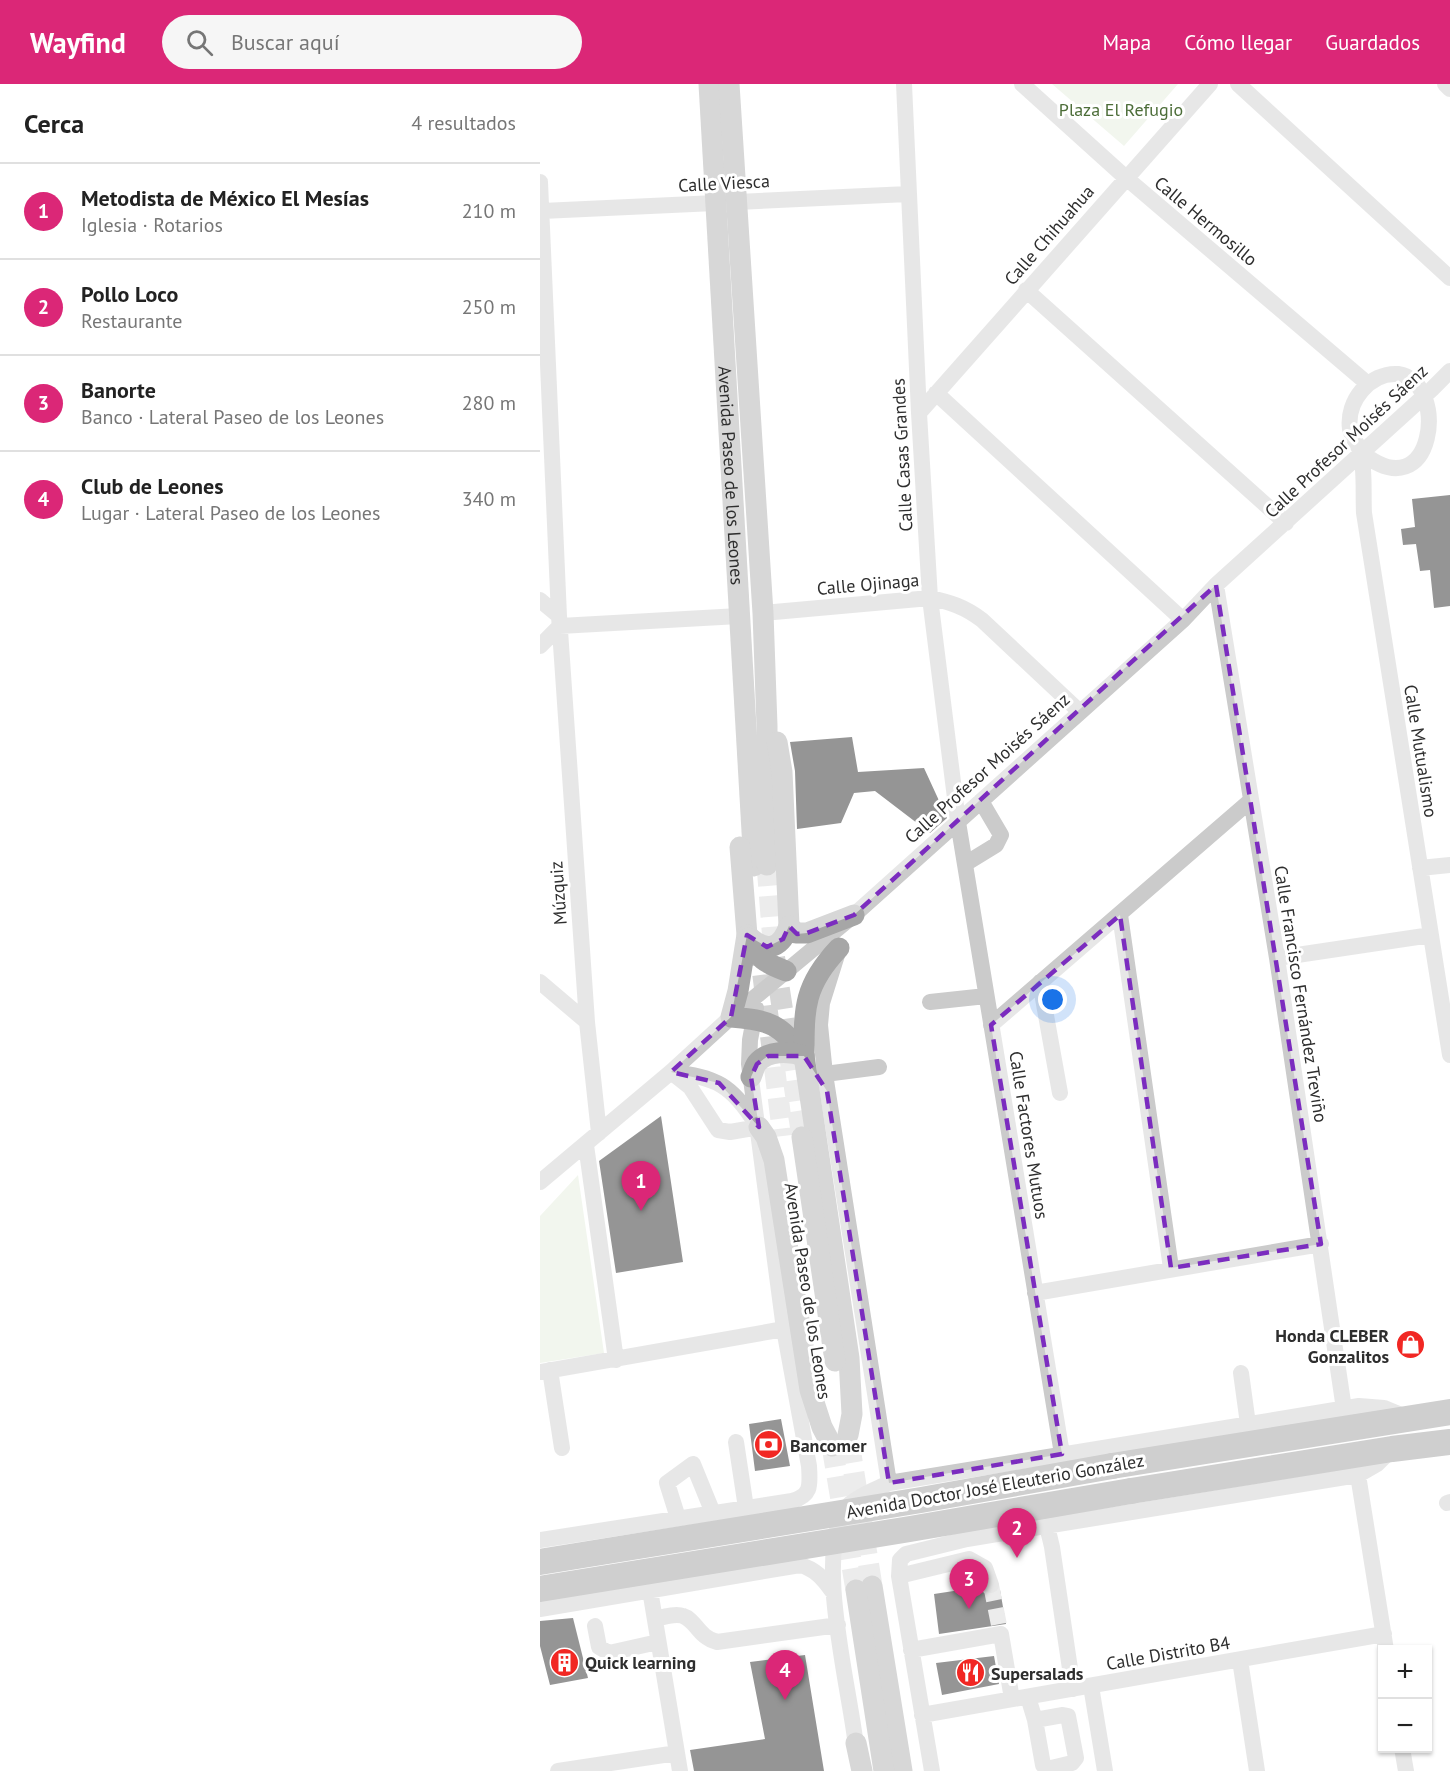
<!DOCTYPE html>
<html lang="es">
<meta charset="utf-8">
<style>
:root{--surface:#fff;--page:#f6f6f6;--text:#222;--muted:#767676;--line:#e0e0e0;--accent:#db2777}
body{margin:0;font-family:"PT Sans",sans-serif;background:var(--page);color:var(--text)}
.controls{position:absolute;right:18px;bottom:18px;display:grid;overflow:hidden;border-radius:0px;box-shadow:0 2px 4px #0004}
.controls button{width:54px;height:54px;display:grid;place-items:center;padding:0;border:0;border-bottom:2px solid var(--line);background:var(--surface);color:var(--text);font:30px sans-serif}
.you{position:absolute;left:513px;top:916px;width:21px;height:21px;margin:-15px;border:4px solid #fff;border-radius:50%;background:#1a73e8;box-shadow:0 0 0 9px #1a73e833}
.badge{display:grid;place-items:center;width:39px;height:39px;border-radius:50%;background:var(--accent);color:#fff;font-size:20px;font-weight:700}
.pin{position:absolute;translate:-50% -50px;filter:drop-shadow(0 2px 3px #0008)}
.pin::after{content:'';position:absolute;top:32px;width:21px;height:18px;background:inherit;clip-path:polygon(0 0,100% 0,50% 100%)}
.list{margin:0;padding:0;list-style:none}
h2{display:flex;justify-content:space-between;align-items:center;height:78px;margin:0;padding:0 24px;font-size:26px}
h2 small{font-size:20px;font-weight:400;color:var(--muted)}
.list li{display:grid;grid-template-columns:39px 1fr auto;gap:18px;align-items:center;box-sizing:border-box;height:96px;padding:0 24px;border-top:2px solid var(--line)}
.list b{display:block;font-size:22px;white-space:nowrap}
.list p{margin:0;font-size:20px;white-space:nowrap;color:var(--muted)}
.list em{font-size:20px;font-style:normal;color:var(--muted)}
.icon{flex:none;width:33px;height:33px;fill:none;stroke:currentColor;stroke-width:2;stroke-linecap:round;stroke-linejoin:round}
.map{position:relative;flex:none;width:910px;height:1687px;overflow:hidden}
header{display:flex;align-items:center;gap:36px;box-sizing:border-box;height:84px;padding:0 30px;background:var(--accent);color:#fff}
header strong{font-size:28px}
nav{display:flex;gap:33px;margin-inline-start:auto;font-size:21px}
.search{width:420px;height:54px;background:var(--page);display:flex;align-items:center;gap:15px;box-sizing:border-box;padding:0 21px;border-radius:33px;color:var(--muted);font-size:22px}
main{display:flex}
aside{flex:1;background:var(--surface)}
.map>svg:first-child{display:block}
</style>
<header>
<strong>Wayfind</strong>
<div class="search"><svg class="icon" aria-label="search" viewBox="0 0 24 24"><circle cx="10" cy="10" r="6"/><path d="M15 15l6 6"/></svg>Buscar aquí</div>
<nav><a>Mapa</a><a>Cómo llegar</a><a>Guardados</a></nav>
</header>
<main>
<aside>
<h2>Cerca<small>4 resultados</small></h2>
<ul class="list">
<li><span class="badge">1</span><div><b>Metodista de México El Mesías</b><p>Iglesia · Rotarios</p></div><em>210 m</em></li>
<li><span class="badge">2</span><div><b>Pollo Loco</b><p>Restaurante</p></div><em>250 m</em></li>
<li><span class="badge">3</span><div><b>Banorte</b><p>Banco · Lateral Paseo de los Leones</p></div><em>280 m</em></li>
<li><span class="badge">4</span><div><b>Club de Leones</b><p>Lugar · Lateral Paseo de los Leones</p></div><em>340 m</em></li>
</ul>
</aside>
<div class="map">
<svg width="910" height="1687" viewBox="0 0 910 1687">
<rect width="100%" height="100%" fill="#fff"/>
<path fill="#e2ecda" d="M512 0H638L584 62Z
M38 1091 64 1269 0 1279V1132Z"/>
<path fill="#151515" d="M910 411V522L894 524 890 486 880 487 876 460 863 461 861 445 875 443 872 415Z
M312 653 318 688 384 684 407 734 390 749 335 707 314 709 301 739 257 745 255 687 250 658Z
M121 1032 143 1178 76 1189 59 1077Z
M241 1335 250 1382 215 1387 209 1340Z
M440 1503 444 1509 450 1511H455L460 1506 466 1540 399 1550 394 1510Z
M33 1534 48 1594 10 1601 0 1562V1537Z
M265 1571 284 1687H154L150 1666 225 1655 210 1578Z
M454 1572 459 1600 402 1611 396 1579Z"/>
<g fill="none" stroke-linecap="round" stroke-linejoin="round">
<path stroke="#d5d5d5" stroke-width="16" stroke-dasharray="16 8" stroke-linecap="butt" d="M451 1501 459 1541"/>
<path stroke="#d5d5d5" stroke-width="21" stroke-dasharray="21 10" stroke-linecap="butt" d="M227 781 234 870 262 1053
M219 860 243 1052
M309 1358 332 1502
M292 1362 316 1506"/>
<path stroke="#cbcbcb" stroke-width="16" d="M364 0 379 329 390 514 418 738 522 1370
M482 0 585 93 828 300
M698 0 910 194
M905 0 910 5
M0 98 19 532 47 938 59 1049
M2 127 368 110
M486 206 746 439
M396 309 643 536
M379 329 670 0
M821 368C895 429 910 297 858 290 830 288 806 317 810 345 812 354 819 361 821 370 825 388 823 410 824 429L910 971
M676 501 737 874 804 1325
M0 516 19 532
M223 529 390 514C410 518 425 523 442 536L539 627
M0 562 20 542 199 532
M425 780 456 761 461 751 441 717
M880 784 910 781
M580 831 631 1184
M297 871 282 919 280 941 285 990 349 1399
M737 874 891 851
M0 898 47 938
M500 898 520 1009
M390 918 446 912
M451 941 710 717
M131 988 150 1003 178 1046 190 1048 219 1043
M131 988C176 993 192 1001 216 1040
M285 990 339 983
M46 1061 76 1276
M0 1098 131 988 191 933 314 831 643 536 676 501 892 305 910 287
M495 1209 781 1160
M10 1286 22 1364
M0 1288 244 1245
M701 1289 708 1340
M196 1358 206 1424 202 1433
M818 1391 846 1566
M907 1419 910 1418
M138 1434 127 1399 153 1380 173 1429
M507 1442 512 1463 533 1605
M0 1456 252 1417C272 1411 270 1401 269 1382L244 1245 209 980 210 956 216 924
M359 1492 429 1475 445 1484 451 1501
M110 1506 140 1687
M0 1525 260 1481C275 1485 283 1494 292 1507
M115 1535C123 1533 136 1529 143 1532 156 1536 158 1553 177 1558L298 1541
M55 1542 59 1563 69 1569 118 1558
M371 1566 461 1550 472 1615
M700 1576 717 1687
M551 1602 565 1687
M488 1613 495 1636 503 1681 507 1685 532 1679 536 1674 528 1632 523 1631 495 1636
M382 1631 844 1550
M862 1664 866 1687
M317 1671C312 1611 273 1474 306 1424 313 1414 337 1405 349 1399L819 1322 844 1324 868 1334
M18 1687 137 1669
M392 1687 359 1492 360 1476 366 1470 427 1455 818 1391 837 1380 852 1365"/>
<g stroke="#a6a6a6" stroke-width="21">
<path id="s1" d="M169 0 214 782"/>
<path d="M189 0 223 529 227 642V781"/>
<path d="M237 658 242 688 249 842 256 849H267L314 831"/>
<path d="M200 763 207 851 198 907 191 933C230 936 240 940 264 972"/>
<path d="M207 851C225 868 240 867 249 842"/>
<path d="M208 854C218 875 225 879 246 887"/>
<path d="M299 864C264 901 264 923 264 972L309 1274 312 1330 308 1351"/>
<path d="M211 993C213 989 214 983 217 979 228 966 249 967 264 972"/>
<path d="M219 1043 226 1053 234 1076 270 1306 282 1343 292 1362"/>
<path d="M262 1053 295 1277"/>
<path d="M332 1502 362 1687"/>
<path d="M316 1506 344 1687"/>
<path d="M316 1659 322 1687"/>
</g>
<path stroke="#959595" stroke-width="26" d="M572 1382 910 1328
M591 1407 852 1365 910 1358"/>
<path stroke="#959595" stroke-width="26" d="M0 1478 381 1416 572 1382
M0 1505 370 1445 591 1407"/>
</g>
<path d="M0 0H910V1687H0ZM676 501 781 1160 631 1184 580 831 451 941 522 1370 349 1399 287 1007 264 972H228L217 980 211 993 219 1043 179 999 131 988 191 933 207 851 227 863 243 855 249 842 257 850 267 849 314 831Z" fill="#fff" fill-opacity=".55" fill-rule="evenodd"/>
<path fill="none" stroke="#7b2cbf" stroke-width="4.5" stroke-dasharray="12 8" stroke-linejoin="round" d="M676 501 781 1160 631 1184 580 831 451 941 522 1370 349 1399 287 1007 264 972H228L217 980 211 993 219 1043 179 999 131 988 191 933 207 851 227 863 243 855 249 842 257 850 267 849 314 831Z"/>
<defs>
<symbol id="shop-disc" viewBox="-11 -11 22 22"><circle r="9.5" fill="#f12723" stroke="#fff"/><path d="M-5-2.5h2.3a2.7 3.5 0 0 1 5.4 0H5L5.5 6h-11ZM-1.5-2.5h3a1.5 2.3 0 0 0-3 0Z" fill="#fff"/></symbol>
<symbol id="bank-disc" viewBox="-11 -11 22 22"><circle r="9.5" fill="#f12723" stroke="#fff"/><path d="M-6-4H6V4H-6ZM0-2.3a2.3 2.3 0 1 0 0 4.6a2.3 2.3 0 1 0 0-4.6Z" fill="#fff"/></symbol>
<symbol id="building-disc" viewBox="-11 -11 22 22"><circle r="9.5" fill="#f12723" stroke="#fff"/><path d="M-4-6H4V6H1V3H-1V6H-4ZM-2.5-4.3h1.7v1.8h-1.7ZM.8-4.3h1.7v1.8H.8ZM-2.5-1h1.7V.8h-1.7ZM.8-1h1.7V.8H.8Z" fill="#fff"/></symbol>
<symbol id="restaurant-disc" viewBox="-11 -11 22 22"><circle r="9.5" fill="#f12723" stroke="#fff"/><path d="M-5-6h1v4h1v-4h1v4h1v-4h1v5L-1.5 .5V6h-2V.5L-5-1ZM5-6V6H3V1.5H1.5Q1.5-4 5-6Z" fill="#fff"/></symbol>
</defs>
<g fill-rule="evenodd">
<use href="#shop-disc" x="854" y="1244" width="33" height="33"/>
<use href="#bank-disc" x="212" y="1344" width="33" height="33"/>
<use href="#building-disc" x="8" y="1562" width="33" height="33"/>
<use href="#restaurant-disc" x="414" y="1572" width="33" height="33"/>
</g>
<g text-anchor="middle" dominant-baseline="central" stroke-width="6" stroke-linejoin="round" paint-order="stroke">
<g font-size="18" fill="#4c6d38" stroke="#fff">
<text x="581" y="25">Plaza El Refugio</text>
</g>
<g font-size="18" fill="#2e2e2e" stroke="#fff">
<text transform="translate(184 99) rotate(-3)">Calle Viesca</text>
<text transform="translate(666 137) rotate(40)">Calle Hermosillo</text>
<text transform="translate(509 151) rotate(-49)">Calle Chihuahua</text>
<text transform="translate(806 357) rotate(-43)">Calle Profesor Moisés Sáenz</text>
<text transform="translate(362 371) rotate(-93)">Calle Casas Grandes</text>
<text stroke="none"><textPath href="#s1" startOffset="392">Avenida Paseo de los Leones</textPath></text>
<text transform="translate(328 500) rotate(-5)">Calle Ojinaga</text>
<text transform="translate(881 667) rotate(81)">Calle Mutualismo</text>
<text transform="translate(447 684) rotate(-42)">Calle Profesor Moisés Sáenz</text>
<text transform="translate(18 809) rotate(-94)">Múzquiz</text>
<text transform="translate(761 910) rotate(81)">Calle Francisco Fernández Treviño</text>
<text transform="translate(489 1051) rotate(81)">Calle Factores Mutuos</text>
<text transform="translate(268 1207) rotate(81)">Avenida Paseo de los Leones</text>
<text transform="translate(455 1402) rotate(-10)">Avenida Doctor José Eleuterio González</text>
<text transform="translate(628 1569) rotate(-10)">Calle Distrito B4</text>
</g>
<g font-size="18" font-weight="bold" fill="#2e2e2e" stroke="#fff" text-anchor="start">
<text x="849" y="1251" text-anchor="end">Honda CLEBER<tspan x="849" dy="21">Gonzalitos</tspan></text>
<text x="250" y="1361">Bancomer</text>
<text x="45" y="1578">Quick learning</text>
<text x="451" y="1589">Supersalads</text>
</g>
</g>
</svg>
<div class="controls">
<button>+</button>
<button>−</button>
</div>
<div class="you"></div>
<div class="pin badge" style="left:101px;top:1127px">1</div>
<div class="pin badge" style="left:477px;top:1474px">2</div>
<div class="pin badge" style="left:429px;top:1525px">3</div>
<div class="pin badge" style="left:245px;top:1616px">4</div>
</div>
</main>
